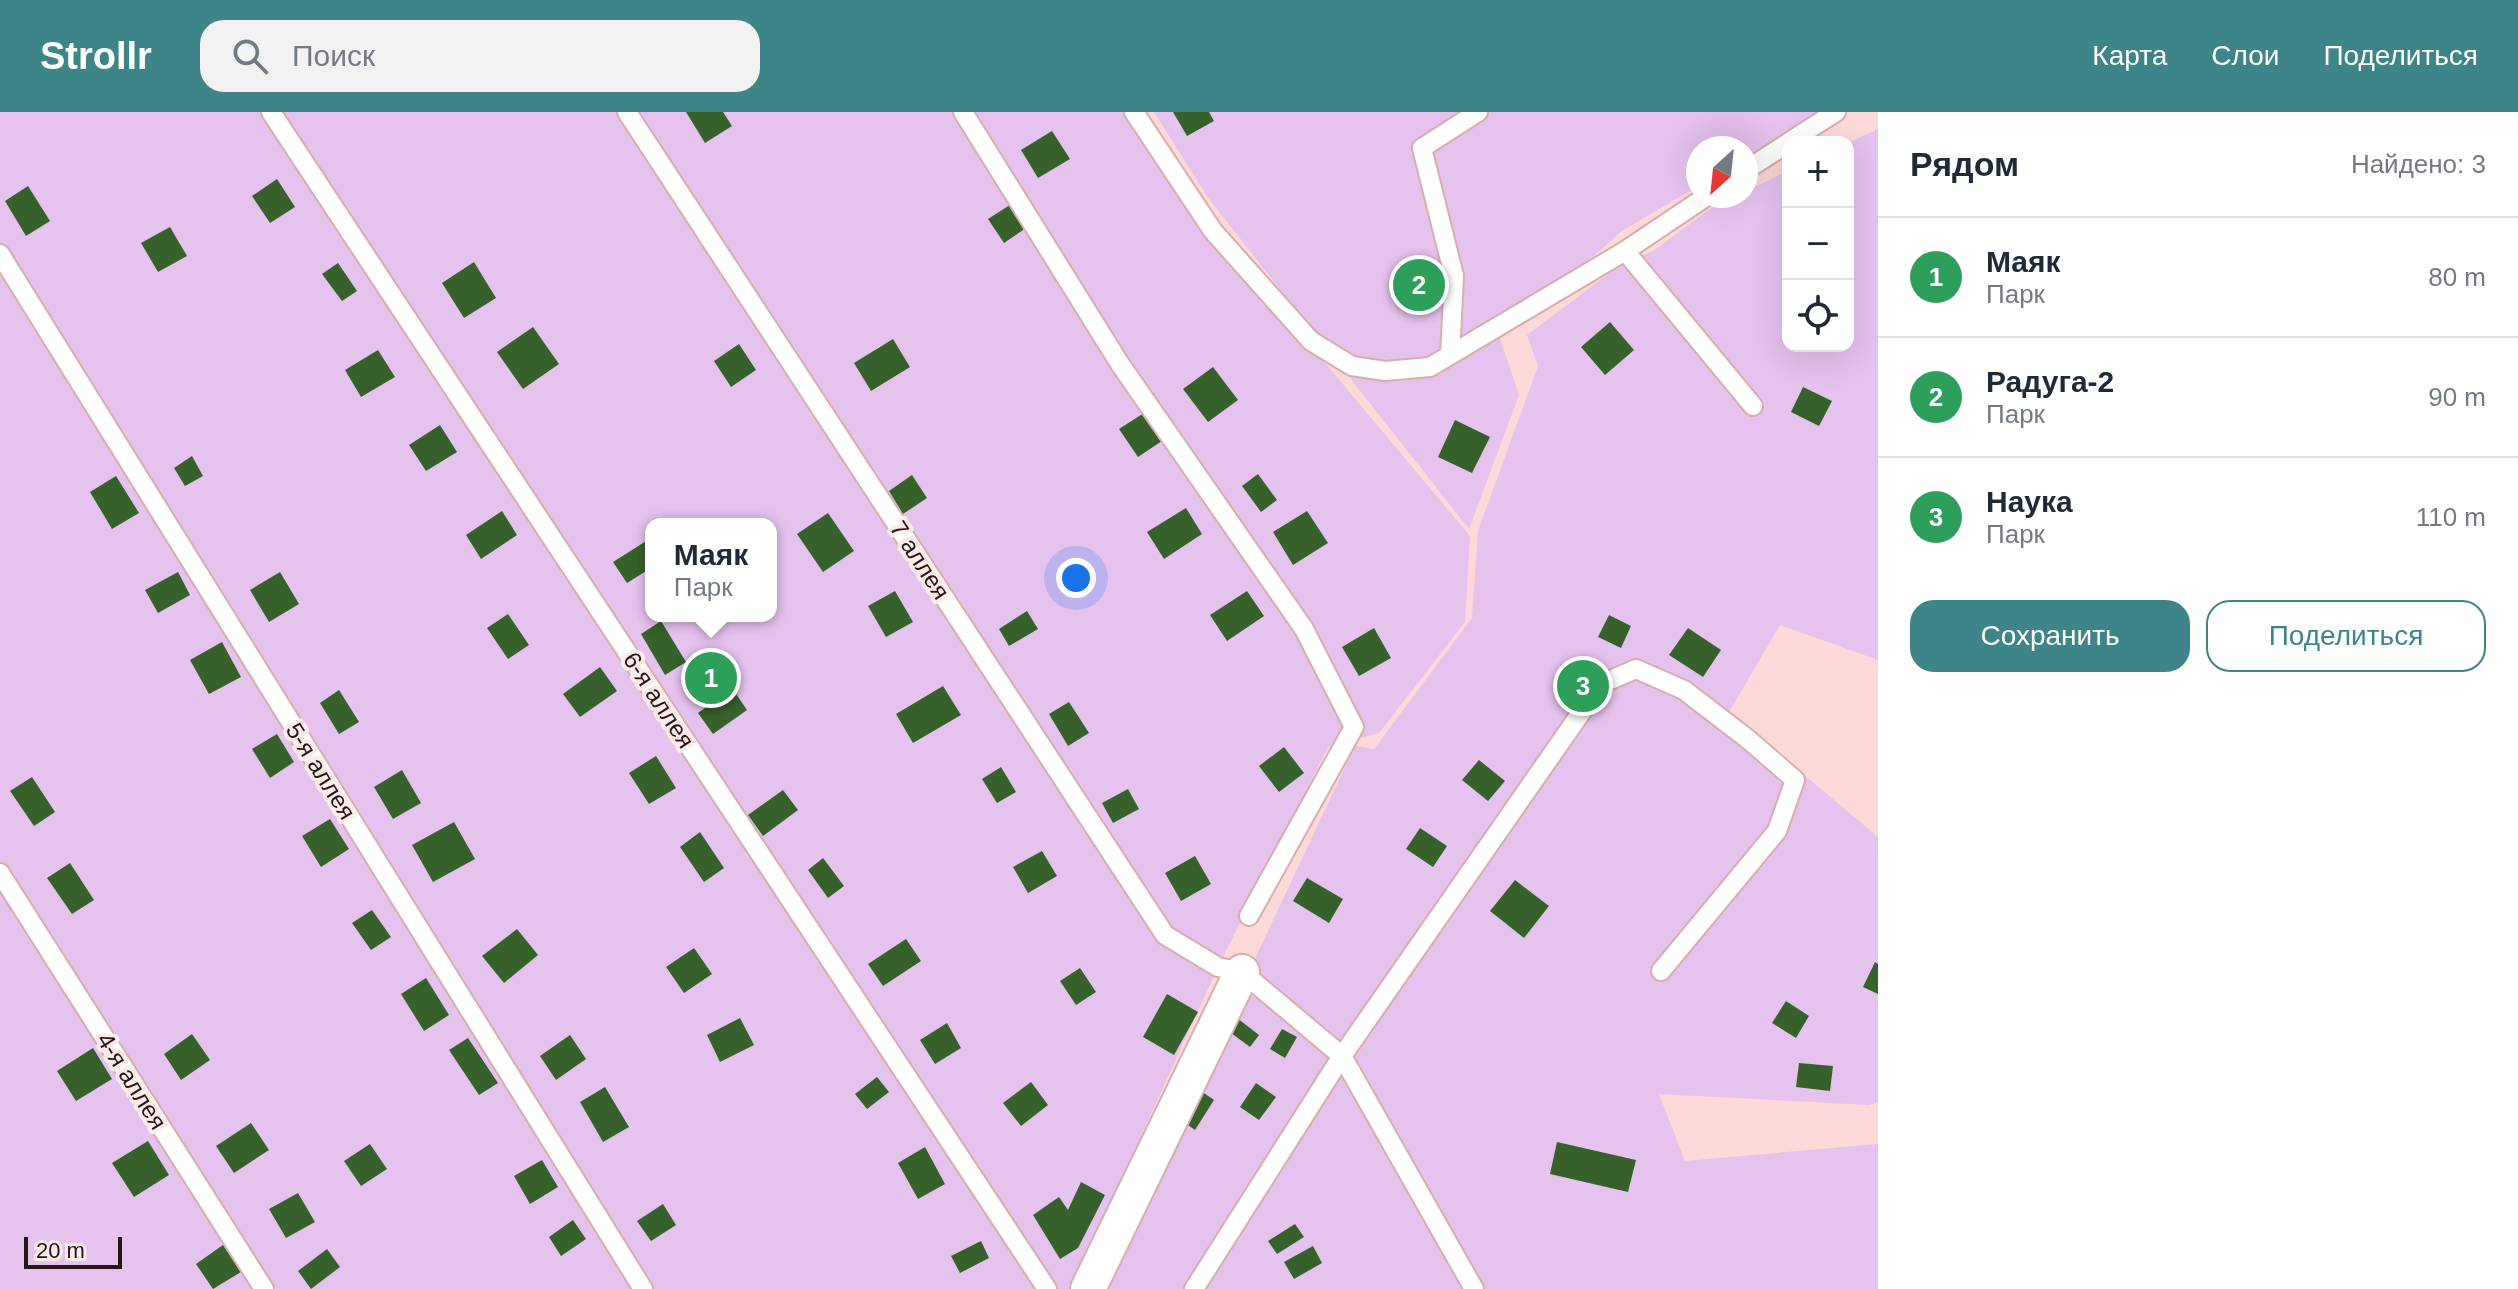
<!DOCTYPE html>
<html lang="ru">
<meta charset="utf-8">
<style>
:root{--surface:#fff;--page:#f2f2f3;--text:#1f2937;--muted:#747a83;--line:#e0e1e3;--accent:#3d8588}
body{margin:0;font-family:Helvetica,sans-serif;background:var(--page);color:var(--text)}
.controls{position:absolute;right:24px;top:24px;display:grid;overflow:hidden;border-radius:16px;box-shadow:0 8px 32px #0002}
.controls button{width:72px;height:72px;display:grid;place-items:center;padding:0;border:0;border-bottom:2px solid var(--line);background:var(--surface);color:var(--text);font:40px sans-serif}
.compass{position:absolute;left:1686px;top:24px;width:72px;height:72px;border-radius:50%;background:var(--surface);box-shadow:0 8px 32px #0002;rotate:207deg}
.scale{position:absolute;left:24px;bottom:20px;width:98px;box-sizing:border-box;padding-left:8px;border:4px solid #251616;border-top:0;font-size:22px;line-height:28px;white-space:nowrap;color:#251616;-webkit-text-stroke:6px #fdeaea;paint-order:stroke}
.you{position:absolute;left:1076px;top:466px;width:28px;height:28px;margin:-20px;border:6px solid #fff;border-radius:50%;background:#1a73e8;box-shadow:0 0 0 12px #1a73e833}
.badge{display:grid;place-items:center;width:52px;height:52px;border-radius:50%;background:var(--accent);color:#fff;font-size:26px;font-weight:700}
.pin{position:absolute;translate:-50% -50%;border:4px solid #fff;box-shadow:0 2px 8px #0006}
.popup{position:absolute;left:645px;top:406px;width:132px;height:104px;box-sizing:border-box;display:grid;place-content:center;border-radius:16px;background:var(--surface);filter:drop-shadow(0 2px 6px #0005);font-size:26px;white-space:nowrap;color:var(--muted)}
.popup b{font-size:30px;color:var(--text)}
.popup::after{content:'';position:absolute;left:50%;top:100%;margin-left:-16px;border:16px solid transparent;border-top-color:var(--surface)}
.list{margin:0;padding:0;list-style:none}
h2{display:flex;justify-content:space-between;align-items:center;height:104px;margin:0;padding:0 32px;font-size:34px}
h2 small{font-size:26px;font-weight:400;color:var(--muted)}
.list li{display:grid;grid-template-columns:52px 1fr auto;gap:24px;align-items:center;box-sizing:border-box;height:120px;padding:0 32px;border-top:2px solid var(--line)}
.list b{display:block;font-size:30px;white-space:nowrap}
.list p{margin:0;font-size:26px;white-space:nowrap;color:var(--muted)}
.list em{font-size:26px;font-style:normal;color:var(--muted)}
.actions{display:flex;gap:16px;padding:24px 32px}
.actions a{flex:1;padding:18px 0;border:2px solid var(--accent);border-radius:24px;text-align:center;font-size:28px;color:var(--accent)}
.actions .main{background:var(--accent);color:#fff}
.icon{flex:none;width:44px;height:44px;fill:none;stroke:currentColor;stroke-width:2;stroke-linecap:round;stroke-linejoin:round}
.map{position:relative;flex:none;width:1878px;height:1177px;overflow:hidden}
header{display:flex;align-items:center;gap:48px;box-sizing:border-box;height:112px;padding:0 40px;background:var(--accent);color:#fff}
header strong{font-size:38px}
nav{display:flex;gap:44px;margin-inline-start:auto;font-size:28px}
.search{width:560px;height:72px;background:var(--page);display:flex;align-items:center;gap:20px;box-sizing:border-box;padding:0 28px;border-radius:24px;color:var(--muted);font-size:30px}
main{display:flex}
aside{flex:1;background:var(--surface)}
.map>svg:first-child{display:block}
</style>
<header>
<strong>Strollr</strong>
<div class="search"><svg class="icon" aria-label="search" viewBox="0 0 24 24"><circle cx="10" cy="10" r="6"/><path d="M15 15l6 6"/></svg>Поиск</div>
<nav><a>Карта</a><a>Слои</a><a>Поделиться</a></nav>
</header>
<main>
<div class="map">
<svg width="1878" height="1177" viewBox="0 0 1878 1177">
<rect width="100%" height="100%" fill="#fcd8d8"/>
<path fill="#e6c2ef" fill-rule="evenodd" d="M0 0H1133L1197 98 1470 424 1465 510 1379 621 1328 635 1218 855 1071 1177H0ZM651 412H771V504H651Z
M1154 0H1821L1746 45V36H1698V74L1622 119 1500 227 1519 283 1469 417 1209 87Z
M1878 17V548L1780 513 1729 600 1878 725V990L1869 993 1659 982 1685 1049 1878 1032V1177H1102L1228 900 1262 878 1252 853 1355 634 1374 637 1472 506 1478 419 1538 254 1527 223 1619 154 1653 139 1713 95 1736 84H1746V79L1788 59V234H1848V31Z"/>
<path fill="#36612a" d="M686 0H723L732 14 705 31Z
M1173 0H1209L1214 9 1187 24Z
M1052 19 1070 47 1038 66 1021 38Z
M277 67 295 95 270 111 252 84Z
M28 74 50 109 26 124 5 89Z
M1013 91 1029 114 1004 131 988 107Z
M170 115 187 144 158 160 141 131Z
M474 150 496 186 464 206 442 171Z
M338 151 357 179 342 189 322 162Z
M1610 210 1634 238 1605 263 1581 235Z
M533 215 559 252 523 277 497 240Z
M893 227 910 255 871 279 854 251Z
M739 232 756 258 731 275 714 249Z
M378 238 395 265 361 285 345 258Z
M1213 255 1238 288 1208 310 1183 277Z
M1803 275 1832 289 1819 314 1791 300Z
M1144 301 1162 329 1138 345 1119 317Z
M1455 308 1490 325 1472 361 1438 345Z
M440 313 457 340 426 359 409 333Z
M192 344 203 364 185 374 174 356Z
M1258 362 1277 388 1261 400 1242 374Z
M912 363 927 386 903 402 889 379Z
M116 364 139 401 112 417 90 380Z
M1186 396 1202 422 1164 447 1147 420Z
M502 399 517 423 481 447 466 423Z
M1307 399 1328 431 1293 453 1273 420Z
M828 401 854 439 823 460 797 422Z
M651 426V456L627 471 613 450Z
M178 460 190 483 158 501 145 478Z
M280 460 299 492 269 510 250 478Z
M895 479 913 510 886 525 868 494Z
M1247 479 1264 504 1227 529 1210 503Z
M1027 499 1038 517 1009 534 999 517Z
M508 502 529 533 508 547 487 516Z
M1609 503 1631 514 1621 536 1598 525Z
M661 509 686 550 665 563 641 522Z
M1374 516 1391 546 1359 564 1342 535Z
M1688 516 1721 538 1703 565 1669 543Z
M222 530 241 565 209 582 190 548Z
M600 555 617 579 580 605 563 582Z
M943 574 961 603 913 631 896 602Z
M732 576 747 598 713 622 698 601Z
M339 578 359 610 339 622 320 591Z
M1069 590 1089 621 1068 634 1049 602Z
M277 622 294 650 270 666 252 637Z
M1284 635 1304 661 1279 680 1259 654Z
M656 644 676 676 649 692 629 661Z
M1479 648 1505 669 1488 689 1462 668Z
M1001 655 1016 680 997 691 982 667Z
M402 658 421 691 393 707 374 675Z
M32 665 55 700 34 714 10 679Z
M1128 677 1139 697 1113 711 1102 691Z
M783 678 798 698 763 724 748 703Z
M330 707 349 737 321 755 302 724Z
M454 710 475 747 433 770 412 733Z
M1420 716 1447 734 1433 755 1406 737Z
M700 720 724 756 704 770 680 735Z
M1042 739 1057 764 1028 781 1013 755Z
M1195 744 1211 772 1181 789 1165 761Z
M823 746 844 774 828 786 808 758Z
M70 751 94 788 72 802 47 766Z
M1307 766 1343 787 1329 811 1293 789Z
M1515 768 1549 794 1524 826 1490 799Z
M372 798 391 825 371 838 352 811Z
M517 817 538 843 504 871 482 844Z
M906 827 921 849 883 874 868 852Z
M694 836 712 862 684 881 666 855Z
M1875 850 1878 852V882L1863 875Z
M1080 856 1096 880 1076 893 1060 869Z
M426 866 449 903 424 919 401 882Z
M1167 882 1198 900 1174 943 1143 925Z
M1786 889 1809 904 1796 926 1772 911Z
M740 906 754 933 720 950 707 923Z
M1237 906 1259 923 1250 935 1227 918Z
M947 911 961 936 935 952 920 928Z
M1282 917 1297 925 1285 946 1270 937Z
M192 922 210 948 181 968 164 942Z
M570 923 586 947 556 968 540 944Z
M468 926 498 971 479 983 449 938Z
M93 936 112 967 76 989 57 959Z
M1799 951 1833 954 1830 979 1796 975Z
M877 965 889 980 867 997 855 982Z
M1031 970 1048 993 1021 1014 1003 991Z
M1256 971 1276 985 1259 1008 1240 995Z
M605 975 629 1015 603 1030 580 990Z
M1201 979 1214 988 1195 1018 1182 1009Z
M251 1011 269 1038 234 1061 216 1034Z
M148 1029 169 1063 134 1085 112 1051Z
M1557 1030 1636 1048 1628 1080 1550 1062Z
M370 1032 387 1057 361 1074 344 1049Z
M925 1035 945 1072 918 1087 898 1051Z
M542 1048 558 1075 530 1092 514 1064Z
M1081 1070 1105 1083 1078 1136 1060 1147 1033 1103 1059 1085 1068 1098Z
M298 1081 315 1110 286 1126 269 1097Z
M663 1092 676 1113 651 1129 637 1109Z
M573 1108 586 1127 561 1144 549 1125Z
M1295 1112 1304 1125 1277 1142 1268 1129Z
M981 1129 989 1146 960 1161 951 1144Z
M223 1133 241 1160 213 1177 196 1152Z
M1313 1134 1322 1151 1294 1167 1284 1150Z
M327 1137 340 1155 311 1177 298 1159Z"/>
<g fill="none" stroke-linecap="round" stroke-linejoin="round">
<defs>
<path id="lane" d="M271 0 1047 1177
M627 0 1165 823 1218 855 1242 860 1342 944 1474 1177
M963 0 1120 252 1304 517 1354 615 1249 804
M1134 0 1213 119 1311 229 1352 254 1385 259 1430 255 1625 139 1707 84
M1789 30 1836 0
M1746 58 1788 31
M1625 139 1753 294
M0 142 643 1177
M1450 243 1454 164 1422 36 1478 0
M0 761 264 1177
M1194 1177 1342 944 1601 572 1636 557 1684 578 1749 628 1795 668 1777 719 1661 859"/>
<path id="street" d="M1088 1177 1242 860"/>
</defs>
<use href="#lane" stroke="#d9aead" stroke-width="22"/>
<use href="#street" stroke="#d9aead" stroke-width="38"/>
<use href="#lane" stroke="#fff" stroke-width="18"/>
<use href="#street" stroke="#fff" stroke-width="34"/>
</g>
<g text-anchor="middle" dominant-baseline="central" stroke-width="8" stroke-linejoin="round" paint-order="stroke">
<g font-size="24" fill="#251616" stroke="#fdeaea">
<text transform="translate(920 448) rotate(57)">7 аллея</text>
<text transform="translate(659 588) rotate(57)">6-я аллея</text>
<text transform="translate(321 659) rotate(58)">5-я аллея</text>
<text transform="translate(132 969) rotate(58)">4-я аллея</text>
</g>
</g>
</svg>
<div class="controls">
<button>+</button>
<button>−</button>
<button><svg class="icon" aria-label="locate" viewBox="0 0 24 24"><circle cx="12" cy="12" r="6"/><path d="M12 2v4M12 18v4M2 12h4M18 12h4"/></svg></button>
</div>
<svg class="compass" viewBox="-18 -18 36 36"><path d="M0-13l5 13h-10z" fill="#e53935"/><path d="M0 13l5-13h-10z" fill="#747a83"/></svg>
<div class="scale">20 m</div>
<div class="you"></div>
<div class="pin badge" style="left:711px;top:566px;background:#2e9e5b">1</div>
<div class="popup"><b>Маяк</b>Парк</div>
<div class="pin badge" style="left:1419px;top:173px;background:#2e9e5b">2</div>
<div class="pin badge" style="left:1583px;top:574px;background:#2e9e5b">3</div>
</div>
<aside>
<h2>Рядом<small>Найдено: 3</small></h2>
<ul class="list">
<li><span class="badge" style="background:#2e9e5b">1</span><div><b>Маяк</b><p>Парк</p></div><em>80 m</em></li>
<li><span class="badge" style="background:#2e9e5b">2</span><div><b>Радуга-2</b><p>Парк</p></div><em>90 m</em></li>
<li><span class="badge" style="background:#2e9e5b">3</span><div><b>Наука</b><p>Парк</p></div><em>110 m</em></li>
</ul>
<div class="actions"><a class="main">Сохранить</a><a>Поделиться</a></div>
</aside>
</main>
